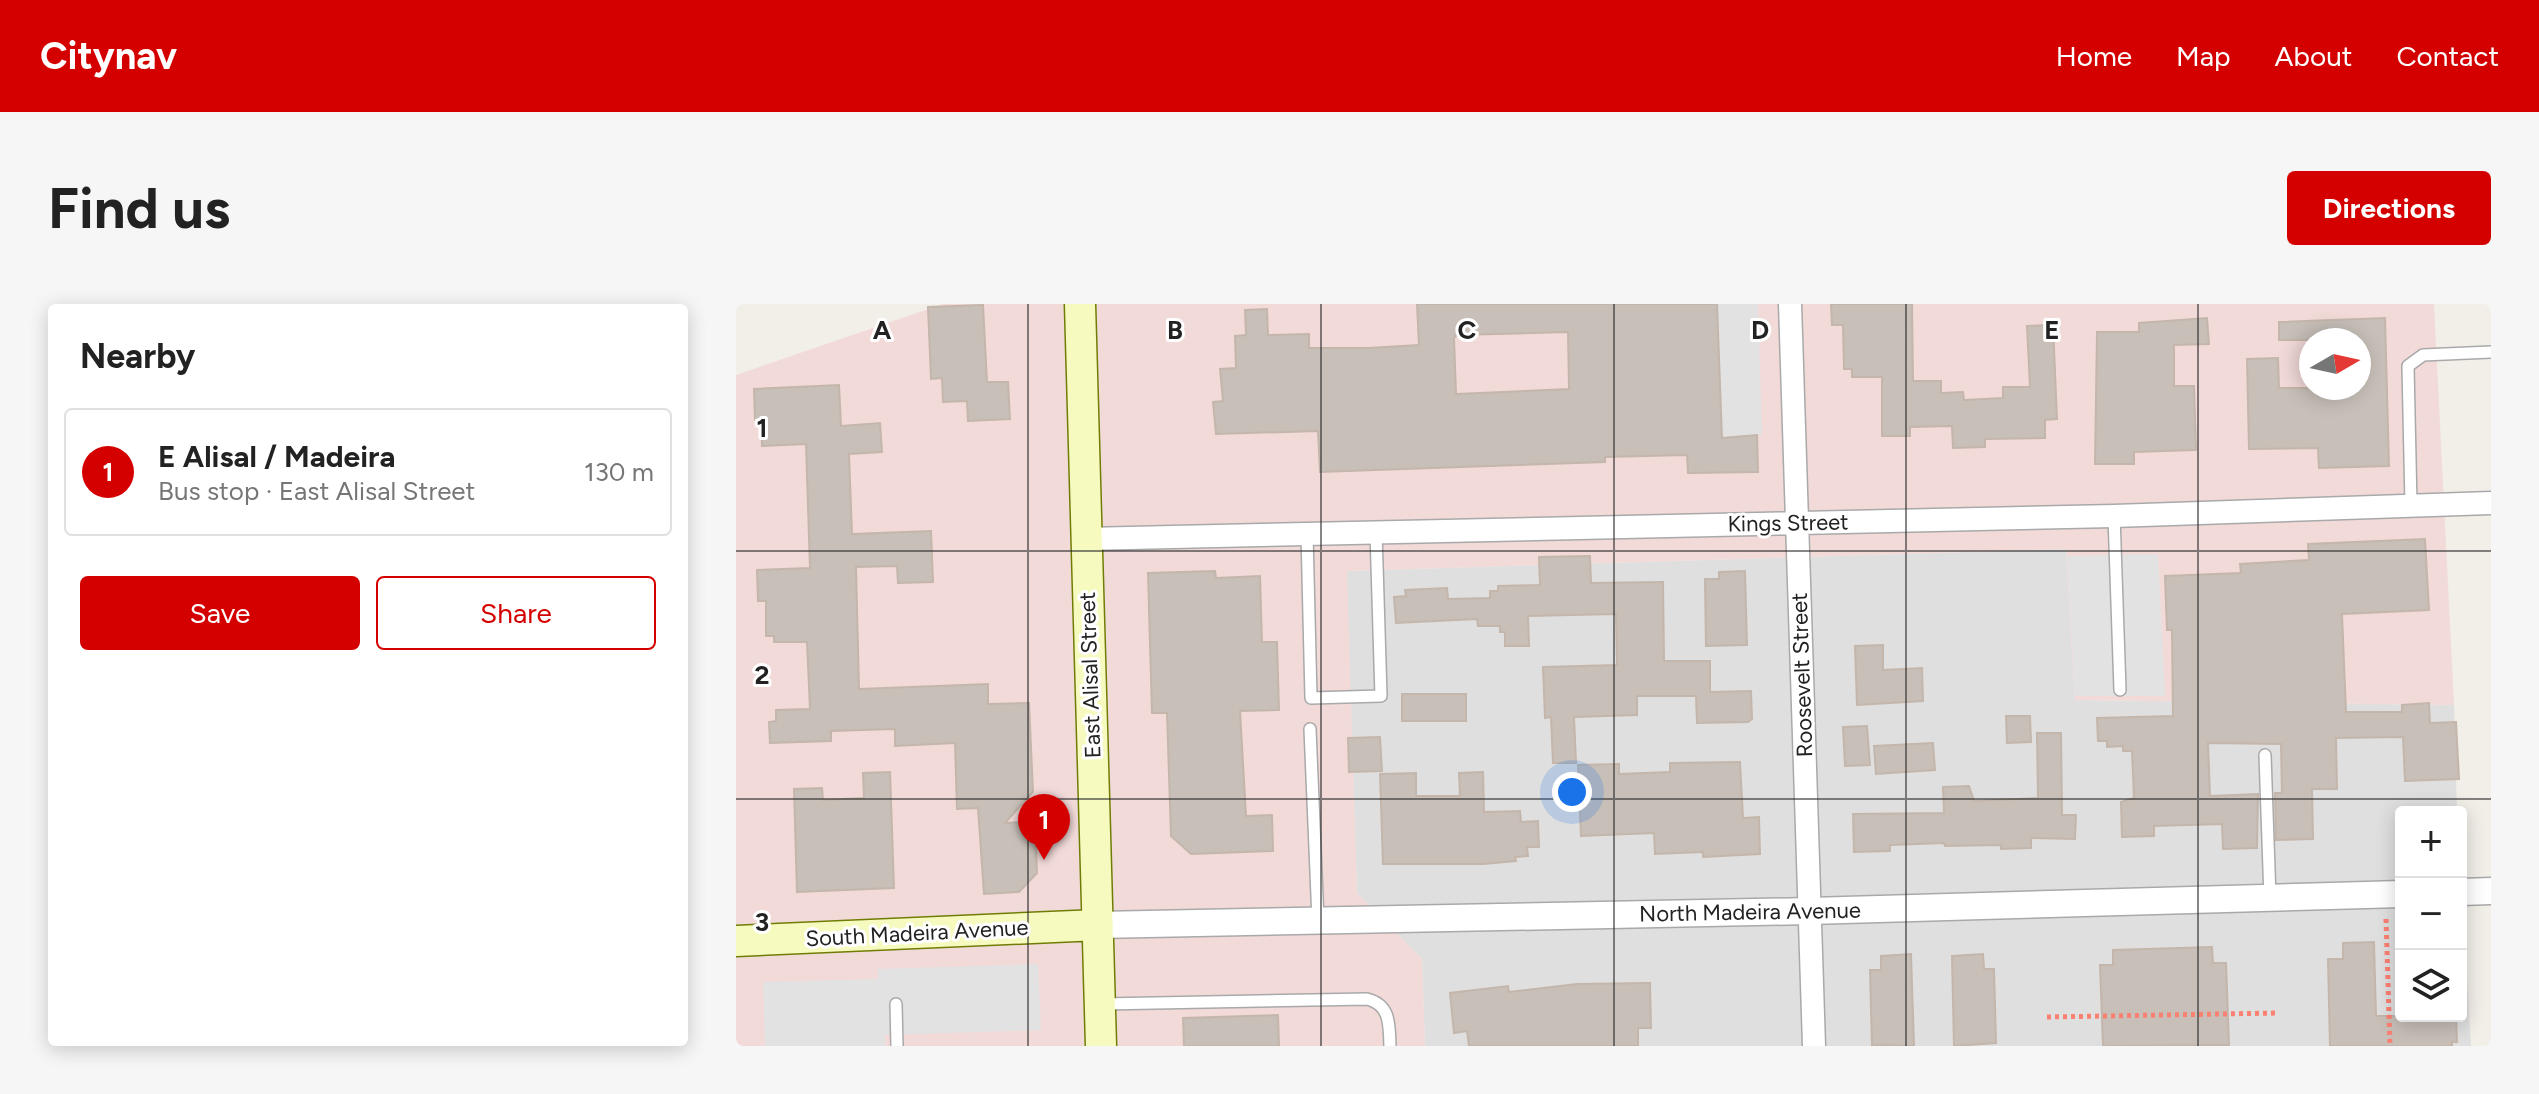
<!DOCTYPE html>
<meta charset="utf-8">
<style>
:root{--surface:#fff;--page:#f6f6f6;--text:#222;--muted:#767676;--line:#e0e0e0;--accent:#d40000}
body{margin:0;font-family:Figtree,sans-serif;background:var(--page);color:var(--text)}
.controls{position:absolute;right:24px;bottom:24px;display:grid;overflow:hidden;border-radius:8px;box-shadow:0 4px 20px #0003}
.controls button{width:72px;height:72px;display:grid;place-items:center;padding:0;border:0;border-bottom:2px solid var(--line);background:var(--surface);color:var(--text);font:40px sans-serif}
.compass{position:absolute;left:1563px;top:24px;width:72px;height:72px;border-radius:50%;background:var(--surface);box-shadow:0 4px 20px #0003;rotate:81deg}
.you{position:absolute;left:836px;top:488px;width:28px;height:28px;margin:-20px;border:6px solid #fff;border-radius:50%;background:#1a73e8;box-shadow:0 0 0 12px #1a73e833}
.badge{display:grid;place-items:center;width:52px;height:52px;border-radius:50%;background:var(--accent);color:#fff;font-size:26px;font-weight:700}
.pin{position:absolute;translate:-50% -66px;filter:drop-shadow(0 2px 4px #0008)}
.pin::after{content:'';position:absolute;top:42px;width:28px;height:24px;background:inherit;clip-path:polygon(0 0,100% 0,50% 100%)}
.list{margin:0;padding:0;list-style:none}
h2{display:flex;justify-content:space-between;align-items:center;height:104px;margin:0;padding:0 32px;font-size:34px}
h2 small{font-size:26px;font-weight:400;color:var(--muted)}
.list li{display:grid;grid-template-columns:52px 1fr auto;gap:24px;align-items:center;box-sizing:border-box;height:128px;margin:0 16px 16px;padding:0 16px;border:2px solid var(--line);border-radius:8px}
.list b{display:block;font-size:30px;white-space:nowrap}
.list p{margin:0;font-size:26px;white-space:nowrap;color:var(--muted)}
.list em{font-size:26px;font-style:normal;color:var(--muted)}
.actions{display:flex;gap:16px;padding:24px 32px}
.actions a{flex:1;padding:18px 0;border:2px solid var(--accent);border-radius:8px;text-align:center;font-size:28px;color:var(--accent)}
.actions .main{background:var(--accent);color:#fff}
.icon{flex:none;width:44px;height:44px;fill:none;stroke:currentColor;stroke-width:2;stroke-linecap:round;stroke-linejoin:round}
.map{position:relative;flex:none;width:1755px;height:742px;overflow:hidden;border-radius:8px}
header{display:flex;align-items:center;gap:48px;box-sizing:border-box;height:112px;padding:0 40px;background:var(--accent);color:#fff}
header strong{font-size:38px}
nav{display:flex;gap:44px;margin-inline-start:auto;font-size:28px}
.intro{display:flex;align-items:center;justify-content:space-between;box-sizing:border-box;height:192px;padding:0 48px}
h1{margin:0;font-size:56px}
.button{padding:20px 36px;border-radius:8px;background:var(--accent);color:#fff;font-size:28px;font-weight:700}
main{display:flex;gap:48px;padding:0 48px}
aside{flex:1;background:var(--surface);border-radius:8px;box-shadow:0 4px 20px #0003}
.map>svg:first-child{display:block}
</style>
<header>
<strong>Citynav</strong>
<nav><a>Home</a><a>Map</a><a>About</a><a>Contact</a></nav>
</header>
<div class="intro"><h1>Find us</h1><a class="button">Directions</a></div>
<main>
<aside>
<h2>Nearby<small></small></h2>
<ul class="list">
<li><span class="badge">1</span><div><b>E Alisal / Madeira</b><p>Bus stop · East Alisal Street</p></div><em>130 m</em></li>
</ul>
<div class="actions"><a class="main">Save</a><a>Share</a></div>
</aside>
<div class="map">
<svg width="1755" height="742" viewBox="0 0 1755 742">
<rect width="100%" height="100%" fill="#f2efe9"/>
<path fill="#e0dfdf" d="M1330 245 1339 396 1718 401 1721 508H1665V712H1725V569L1735 742H689L686 655 621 589 610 267Z"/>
<path fill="#f2dad9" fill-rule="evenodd" d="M207 0H1698L1718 401 1339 396 1330 245 611 267 621 589 686 655 689 742H0V71ZM1575 36H1623V84H1575Z"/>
<path fill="#e2e2e2" d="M981 0H1022L1026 131 986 134Z
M1422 250 1429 392H1339L1331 252Z
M302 660 305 726 149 731V742H29L27 678 142 675V665Z"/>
<path fill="#c7bfb8" stroke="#c4b6ab" stroke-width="2" fill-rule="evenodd" d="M681 0H981L986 134 1021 131 1022 168 952 169 951 151 869 153V158L584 168 582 127 480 130 477 98 487 97 484 65 500 64 499 32 510 31 509 6 531 5 532 31 573 30V44H632L683 41ZM832 28 833 85 720 90 718 34 721 31Z
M1095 0H1176L1177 77H1205V89L1227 88 1228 96 1267 94V83H1294L1291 22 1317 21 1321 115 1309 116V134L1249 135V143L1217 144 1216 122 1174 123V132H1146V73H1116V65H1108L1107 21H1096Z
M247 1 251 78H272L274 115 232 117 231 97 207 98 206 74 195 75 192 3Z
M1471 14 1473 40 1438 41V82H1458L1460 146 1398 148V160H1359L1361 28H1403V19Z
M1649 14 1653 162 1583 164 1582 144 1513 145 1511 55 1542 54 1543 84H1623V36H1543V18Z
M103 81 105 122 144 119 146 148 113 150 116 230 195 227 197 278 162 279 161 262 120 263 123 385 252 380V400L293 399 297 488 269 519 299 517 301 569 283 588 248 590 242 504 221 505 219 439 159 442V425L95 427V437L34 439 33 418 40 417V406L74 405 71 338H38V332H30V297H22L21 266 74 264 70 140 26 142 25 116H19L18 85Z
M1689 235 1693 306 1606 310 1610 408H1666V401L1693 399 1694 419 1720 418 1723 475 1669 477 1667 433 1600 434 1601 485H1576L1577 535 1540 536 1539 489H1546L1545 440 1472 439 1474 492 1522 490 1521 544 1487 545 1486 520 1418 522V532L1386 533 1385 498 1398 494 1396 447H1387V442L1371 443V437H1362L1361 414 1437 412 1436 326H1431L1429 272 1505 269 1504 260 1573 256 1572 240Z
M854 252 855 279 927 278 928 357H974V388L1015 387 1016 415 1012 418 961 419 960 392H901V411L838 413 840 459H817L815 413 809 414 807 363 881 361 880 310 792 312 793 342H769V328H764V322H742L741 315 660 319 658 293 670 292 669 286 711 284 712 295 754 294V287H762V282L804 281 803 253Z
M479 267 480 274 524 272 526 338H541L543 406 504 407 510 512 536 511 537 547 455 550 435 532 431 409H416L412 269Z
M1009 267 1011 341 970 342 969 275H983V268Z
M1147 341V366L1186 364 1187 397 1121 401 1119 342Z
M666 390H730V417H666Z
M1270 412H1294L1295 438 1271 439Z
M1131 422 1134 461 1109 462 1107 423Z
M1301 429H1325L1326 511H1340L1339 535 1295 534V544L1265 545V541L1209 542 1208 539 1154 541V547L1118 548 1117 510 1208 509 1207 483 1233 482 1238 497 1302 494Z
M644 433 646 467 613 468 612 434Z
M1197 439 1199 466 1140 470 1138 442Z
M1004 458 1007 514 1023 513 1024 550 967 553V548L919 550 918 529 845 532 842 461 883 460V470L934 468V459Z
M154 468 158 584 61 588 58 485 86 484 87 496 128 494 127 469Z
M747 468 748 508 784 507 785 518 802 517 803 543H791L792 552 779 553 780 557 747 560H647L644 470 680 469V492H724L723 469Z
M1638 638 1640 712H1720L1721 738H1716V742H1594L1592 655H1607V639Z
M1476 643 1477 659H1490L1493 741 1367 742 1364 661H1377V646Z
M1175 650 1178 742 1136 741 1134 666H1145V652Z
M1247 650 1248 665H1258L1260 739 1218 742 1216 652Z
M914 679 915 724H902V742H733L731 727 718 729 714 689 772 682 773 688 841 680Z
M542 711 543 742H448L447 714Z"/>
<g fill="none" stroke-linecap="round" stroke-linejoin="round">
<defs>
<path id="service" d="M1675 201 1672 62 1687 51 1755 48
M1378 212 1384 386
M571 230 575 394 645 392 640 228
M574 425 582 616
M1529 451 1534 594
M160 700 161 742
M367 700 631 695C655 701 653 721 654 742"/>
<path id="minor" d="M1054 0 1078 742
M349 235 1378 212 1755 199"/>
<path id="tertiary" d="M1725 588 1755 587
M362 621 1074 607 1665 590"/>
<path id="secondary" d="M344 0 365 742
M0 637 362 621"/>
</defs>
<use href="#service" stroke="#a9a9a9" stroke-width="14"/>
<use href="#minor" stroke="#a9a9a9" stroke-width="25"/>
<use href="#tertiary" stroke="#a9a9a9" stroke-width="29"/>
<use href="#secondary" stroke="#707d05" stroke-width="33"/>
<path stroke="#fa8072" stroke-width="5" stroke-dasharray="4 4" stroke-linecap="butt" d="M1650 615 1654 742
M1311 713 1543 709"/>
<use href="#service" stroke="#fff" stroke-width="11"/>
<use href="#minor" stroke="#fff" stroke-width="22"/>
<use href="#tertiary" stroke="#fff" stroke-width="26"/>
<use href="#secondary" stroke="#f7fabf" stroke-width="30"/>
</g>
<path fill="none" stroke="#222" stroke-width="2" stroke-opacity="0.55" d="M292 0V742M585 0V742M878 0V742M1170 0V742M1462 0V742M0 247H1755M0 495H1755"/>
<g text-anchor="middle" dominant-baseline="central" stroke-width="6" stroke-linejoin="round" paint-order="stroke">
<g font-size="22" fill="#222" stroke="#fff">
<text transform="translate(1052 219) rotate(-1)">Kings Street</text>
<text transform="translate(354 371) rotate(-92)">East Alisal Street</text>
<text transform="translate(1066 371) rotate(-92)">Roosevelt Street</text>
<text transform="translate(1014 608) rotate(-1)">North Madeira Avenue</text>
<text transform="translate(181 629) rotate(-3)">South Madeira Avenue</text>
</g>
</g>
<g font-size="26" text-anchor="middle" font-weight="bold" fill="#222" stroke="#fff" stroke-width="6" stroke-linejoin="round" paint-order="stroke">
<text x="146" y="35">A</text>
<text x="439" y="35">B</text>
<text x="731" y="35">C</text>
<text x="1024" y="35">D</text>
<text x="1316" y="35">E</text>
<text x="26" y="133">1</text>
<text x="26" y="380">2</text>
<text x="26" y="627">3</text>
</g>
</svg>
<div class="controls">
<button>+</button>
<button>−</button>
<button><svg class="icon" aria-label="layers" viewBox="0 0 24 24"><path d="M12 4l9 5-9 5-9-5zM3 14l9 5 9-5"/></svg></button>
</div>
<svg class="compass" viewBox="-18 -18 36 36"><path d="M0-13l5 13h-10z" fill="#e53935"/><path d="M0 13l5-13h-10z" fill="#767676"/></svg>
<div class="you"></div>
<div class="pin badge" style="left:308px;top:556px">1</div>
</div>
</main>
